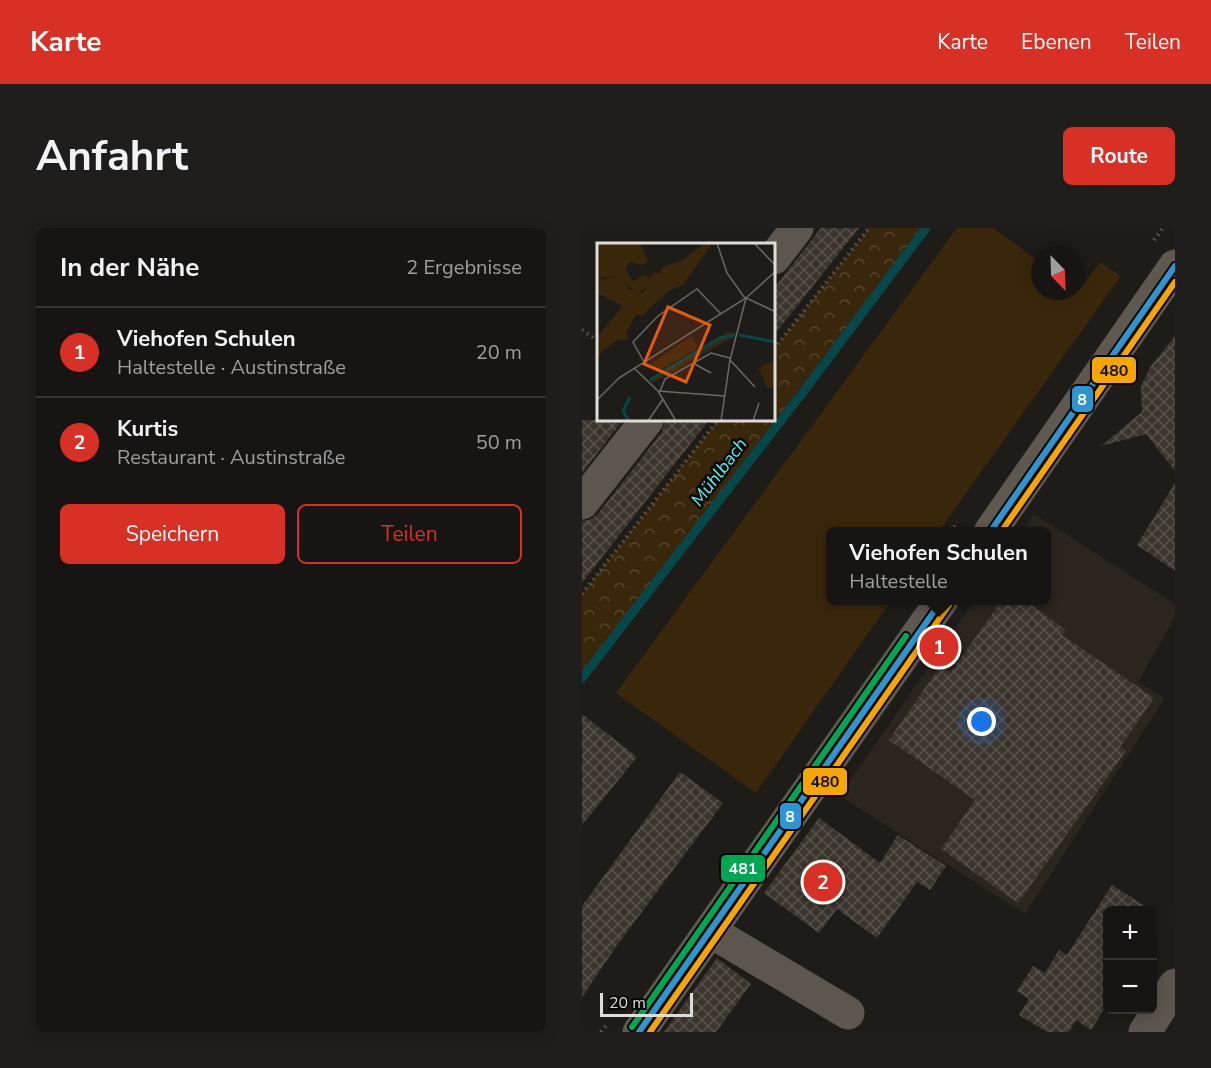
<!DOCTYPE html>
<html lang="de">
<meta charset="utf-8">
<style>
:root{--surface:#161513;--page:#1f1e1c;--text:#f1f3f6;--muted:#9e9fa0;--line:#353433;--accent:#d93025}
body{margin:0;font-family:"Nunito Sans",sans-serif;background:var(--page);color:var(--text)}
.controls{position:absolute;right:18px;bottom:18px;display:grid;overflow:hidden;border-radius:9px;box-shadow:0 3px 15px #0003}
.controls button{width:54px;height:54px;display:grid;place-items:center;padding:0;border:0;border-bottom:2px solid var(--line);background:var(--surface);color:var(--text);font:30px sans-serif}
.compass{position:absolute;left:449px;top:18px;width:54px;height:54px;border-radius:50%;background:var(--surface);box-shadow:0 3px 15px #0003;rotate:157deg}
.scale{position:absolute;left:18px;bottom:15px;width:93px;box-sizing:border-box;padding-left:6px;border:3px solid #dfddda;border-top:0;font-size:16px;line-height:21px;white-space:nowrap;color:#dfddda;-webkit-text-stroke:4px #080705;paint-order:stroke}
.you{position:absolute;left:400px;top:494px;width:21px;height:21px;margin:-15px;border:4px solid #fff;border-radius:50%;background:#1a73e8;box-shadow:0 0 0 9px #1a73e833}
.badge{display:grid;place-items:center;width:39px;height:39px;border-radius:50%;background:var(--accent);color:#fff;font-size:20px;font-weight:700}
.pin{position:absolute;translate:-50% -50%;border:3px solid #fff;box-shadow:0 2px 6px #0006}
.popup{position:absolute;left:244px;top:299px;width:225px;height:78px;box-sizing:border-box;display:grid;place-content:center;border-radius:9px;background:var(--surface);filter:drop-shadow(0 2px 4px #0005);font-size:20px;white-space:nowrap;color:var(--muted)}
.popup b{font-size:22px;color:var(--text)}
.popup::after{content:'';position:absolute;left:50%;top:100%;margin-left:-12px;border:12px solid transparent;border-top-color:var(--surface)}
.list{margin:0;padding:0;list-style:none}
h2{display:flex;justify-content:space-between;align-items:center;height:78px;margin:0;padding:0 24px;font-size:26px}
h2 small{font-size:20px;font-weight:400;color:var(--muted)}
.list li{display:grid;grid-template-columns:39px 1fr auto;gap:18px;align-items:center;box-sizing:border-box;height:90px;padding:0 24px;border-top:2px solid var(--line)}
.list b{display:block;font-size:22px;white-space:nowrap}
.list p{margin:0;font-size:20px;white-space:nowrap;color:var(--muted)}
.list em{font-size:20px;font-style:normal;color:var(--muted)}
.actions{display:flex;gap:12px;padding:18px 24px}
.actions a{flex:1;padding:14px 0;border:2px solid var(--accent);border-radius:9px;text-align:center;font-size:21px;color:var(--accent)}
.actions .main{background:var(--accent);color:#fff}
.map{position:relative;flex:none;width:593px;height:804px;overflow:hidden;border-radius:9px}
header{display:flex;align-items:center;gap:36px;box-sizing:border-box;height:84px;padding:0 30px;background:var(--accent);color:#fff}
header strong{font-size:28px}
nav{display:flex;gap:33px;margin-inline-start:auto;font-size:21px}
.intro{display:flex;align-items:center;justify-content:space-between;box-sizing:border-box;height:144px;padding:0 36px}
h1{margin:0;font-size:42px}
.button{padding:15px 27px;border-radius:9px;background:var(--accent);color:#fff;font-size:21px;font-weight:700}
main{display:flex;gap:36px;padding:0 36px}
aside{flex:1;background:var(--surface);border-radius:9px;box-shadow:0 3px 15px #0003}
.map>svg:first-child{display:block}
</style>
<header>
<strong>Karte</strong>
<nav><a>Karte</a><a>Ebenen</a><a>Teilen</a></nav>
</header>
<div class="intro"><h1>Anfahrt</h1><a class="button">Route</a></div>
<main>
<aside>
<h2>In der Nähe<small>2 Ergebnisse</small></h2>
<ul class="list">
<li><span class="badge">1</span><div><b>Viehofen Schulen</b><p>Haltestelle · Austinstraße</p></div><em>20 m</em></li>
<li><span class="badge">2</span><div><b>Kurtis</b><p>Restaurant · Austinstraße</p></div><em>50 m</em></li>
</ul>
<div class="actions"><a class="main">Speichern</a><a>Teilen</a></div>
</aside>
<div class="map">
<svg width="593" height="804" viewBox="0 0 593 804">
<defs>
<pattern id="forest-crowns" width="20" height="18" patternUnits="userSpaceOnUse" patternTransform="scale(1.5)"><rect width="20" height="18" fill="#3a270b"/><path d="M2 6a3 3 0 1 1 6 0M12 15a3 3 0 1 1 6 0" fill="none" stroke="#56462e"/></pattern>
<pattern id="building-cross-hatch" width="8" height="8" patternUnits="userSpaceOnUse" patternTransform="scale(1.5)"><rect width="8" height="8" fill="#3b352d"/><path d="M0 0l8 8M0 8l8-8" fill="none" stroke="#57524b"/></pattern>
</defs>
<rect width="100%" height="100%" fill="#1e1c19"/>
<path fill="#2c251e" d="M452 286 593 376V389L556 454 583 470 443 686 258 568 392 373 465 372V304L440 303Z"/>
<path fill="url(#forest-crowns)" d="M287 0H340L0 447V366L136 192H192V121Z"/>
<path fill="#3a270b" d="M375 0H411L458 34V63H494V60L497 62 518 34 539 48 357 303 249 304V372L309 373 174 565 34 465Z"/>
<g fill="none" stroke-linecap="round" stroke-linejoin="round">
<path stroke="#064749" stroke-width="9" d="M0 450 221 164 344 0"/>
</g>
<path fill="url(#building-cross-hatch)" d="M239 0H277L192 107V60Z
M593 108V243L564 206 519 218 560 184 559 158 569 138Z
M0 192H41L0 245Z
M83 192H127L0 355V293L8 292 15 287 80 204Z
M593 255V343L555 317Z
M420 372H442L484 402 480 407 572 470 538 519 544 523 436 675 359 621 393 572 307 512 359 437 369 444Z
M0 486 55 529 0 597Z
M98 544 141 575 36 716 0 769V678Z
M237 590 298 635 316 607 364 638 348 662 335 654 295 710 255 681 237 705 182 665Z
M530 657 569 682H525V776L509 802 494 792 487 804H465L437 787 447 771 435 763 451 738 463 745 477 722 485 727Z
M135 730 169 756 134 804H82Z"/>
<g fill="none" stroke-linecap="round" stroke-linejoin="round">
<path stroke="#5d5853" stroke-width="4" stroke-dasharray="1.5 4.5" stroke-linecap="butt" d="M572 12 581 0
M0 102 16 113
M192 121 287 0
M369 304 376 294
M0 366 136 192
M19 804 25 796"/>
<path stroke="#5d564e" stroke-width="33" d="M192 30 215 0
M0 275 65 192
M128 703 266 785
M563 804 593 757"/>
<path stroke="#5e584e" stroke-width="33" d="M408 304 593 38
M57 804 360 372"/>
<defs>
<path id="bus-1" d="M408 304 593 38
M57 804 360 372"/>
<path id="bus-2" d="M419 304 593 54
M68 804 367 377"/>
<path id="bus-3" d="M50 799 324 408"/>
</defs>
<use href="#bus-1" stroke="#080705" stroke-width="10"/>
<use href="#bus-2" stroke="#080705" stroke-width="10"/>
<use href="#bus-3" stroke="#080705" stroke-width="10"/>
<use href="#bus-1" stroke="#2d96d2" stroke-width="6"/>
<use href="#bus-2" stroke="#f7a600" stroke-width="6"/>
<use href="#bus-3" stroke="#00a651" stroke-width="6"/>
</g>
<g text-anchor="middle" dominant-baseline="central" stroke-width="5" stroke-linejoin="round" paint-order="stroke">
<g font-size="18" font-style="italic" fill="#4ff6fc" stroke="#080705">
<text transform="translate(137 244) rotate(-53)">Mühlbach</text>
</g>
</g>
<g transform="translate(15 15)">
<rect width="178" height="178" fill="#1e1c19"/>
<path d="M0 13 20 22 33 19 28 26 36 38 49 32 52 35 58 29 61 31 67 23 87 17 41 50 18 33 1 35Z" fill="#3a270b"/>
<path d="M0 0H43L51 18 46 22 33 19 25 23 8 19 0 13ZM57 0H116L86 42 71 48 44 74 41 71 37 75 29 90 32 97H21L5 108 0 118V94L26 63 0 50V34L5 37 21 33 32 46 46 50 51 41 108 1ZM130 89H137L136 94 56 140 53 137Z" fill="#3a270b"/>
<path d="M178 117V143L171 146 161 125Z" fill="#3a270b"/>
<path d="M94 93 101 105 61 128 54 121Z" fill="#3a270b"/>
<path fill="none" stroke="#064749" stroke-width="3" d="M142 92 179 99M53 137 123 95 138 92M32 178 26 168 33 154"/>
<path fill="none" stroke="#6b6966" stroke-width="1.5" d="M120 0 130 30 147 54 179 69M157 0 179 23M133 117 158 144M47 119 36 99 61 73 100 46 124 71M96 120 114 130M37 125 61 148 128 153M61 148 79 178M63 148 68 136 114 110 133 115M0 157 22 135 149 55 179 28M51 178 66 156M124 178 133 117 149 55M156 178 162 160"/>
<path fill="#e8590c" fill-opacity="0.15" stroke="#e8590c" stroke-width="3" d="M71 64 113 82 89 139 47 121Z"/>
<rect width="178" height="178" fill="none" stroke="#dfddda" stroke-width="3"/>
</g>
<g stroke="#080705" stroke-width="2">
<rect x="509" y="128" width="46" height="28" rx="6" fill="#f7a600"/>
<rect x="489" y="157" width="23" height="28" rx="6" fill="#2d96d2"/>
<rect x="220" y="539" width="46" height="29" rx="6" fill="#f7a600"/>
<rect x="197" y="574" width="23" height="28" rx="6" fill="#2d96d2"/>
<rect x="138" y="626" width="46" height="29" rx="6" fill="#00a651"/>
</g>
<g font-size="16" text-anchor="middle" font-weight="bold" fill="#fff">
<text x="500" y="177">8</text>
<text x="208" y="594">8</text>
<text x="161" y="646">481</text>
</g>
<g font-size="16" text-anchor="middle" font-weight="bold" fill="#111">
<text x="532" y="148">480</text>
<text x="243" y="559">480</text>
</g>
</svg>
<div class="controls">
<button>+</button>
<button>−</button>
</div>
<svg class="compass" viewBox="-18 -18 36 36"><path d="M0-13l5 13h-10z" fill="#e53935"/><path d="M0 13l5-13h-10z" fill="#9e9fa0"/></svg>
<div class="scale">20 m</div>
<div class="you"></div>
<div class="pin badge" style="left:357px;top:419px">1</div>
<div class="popup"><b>Viehofen Schulen</b>Haltestelle</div>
<div class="pin badge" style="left:241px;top:654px">2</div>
</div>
</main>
